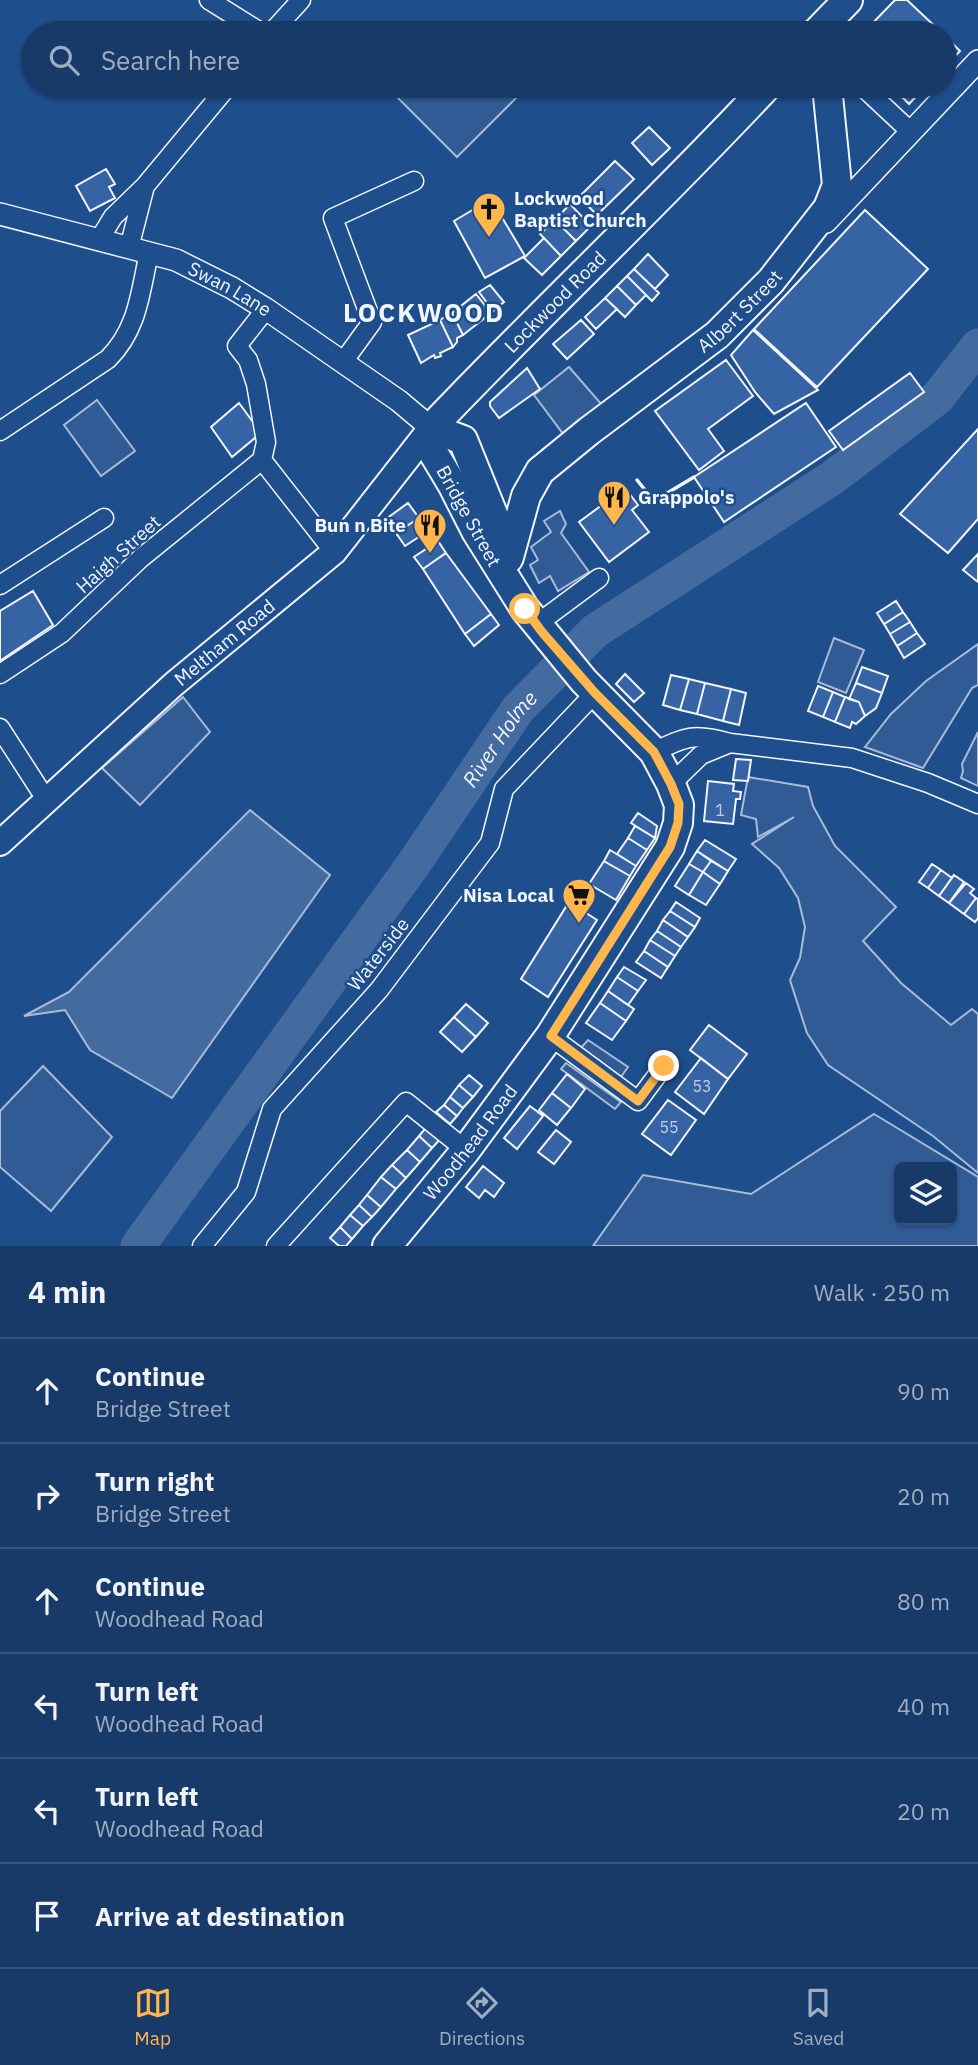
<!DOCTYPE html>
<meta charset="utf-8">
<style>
:root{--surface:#173a69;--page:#244571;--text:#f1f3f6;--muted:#9eadc0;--line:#36547d;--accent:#ffb74d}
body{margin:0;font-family:"IBM Plex Sans",sans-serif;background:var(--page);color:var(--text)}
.controls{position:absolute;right:21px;bottom:21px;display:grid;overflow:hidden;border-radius:10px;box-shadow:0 2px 5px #0004}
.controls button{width:63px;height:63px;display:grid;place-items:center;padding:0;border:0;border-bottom:2px solid var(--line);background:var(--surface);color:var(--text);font:35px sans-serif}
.stop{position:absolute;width:21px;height:21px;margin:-16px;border:5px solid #ffb74d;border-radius:50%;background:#fff}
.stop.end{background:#ffb74d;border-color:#fff;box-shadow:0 2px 7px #0008}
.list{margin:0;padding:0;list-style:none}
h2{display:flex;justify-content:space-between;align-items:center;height:91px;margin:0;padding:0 28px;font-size:30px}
h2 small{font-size:23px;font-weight:400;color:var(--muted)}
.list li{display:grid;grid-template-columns:46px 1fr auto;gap:21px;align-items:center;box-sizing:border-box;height:105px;padding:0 28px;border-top:2px solid var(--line)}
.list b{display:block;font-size:26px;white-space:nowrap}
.list p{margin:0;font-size:23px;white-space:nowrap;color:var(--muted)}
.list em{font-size:23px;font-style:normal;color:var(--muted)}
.icon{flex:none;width:38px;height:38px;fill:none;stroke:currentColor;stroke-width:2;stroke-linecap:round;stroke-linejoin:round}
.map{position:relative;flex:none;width:978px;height:1246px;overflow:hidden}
.search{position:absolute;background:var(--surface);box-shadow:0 2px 5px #0004;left:21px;right:21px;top:21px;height:77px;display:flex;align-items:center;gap:18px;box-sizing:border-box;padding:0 24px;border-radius:38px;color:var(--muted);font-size:26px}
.sheet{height:721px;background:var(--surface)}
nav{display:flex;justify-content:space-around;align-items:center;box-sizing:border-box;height:98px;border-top:2px solid var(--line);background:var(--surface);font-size:19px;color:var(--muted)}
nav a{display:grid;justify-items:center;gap:4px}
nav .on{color:var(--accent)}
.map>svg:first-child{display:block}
</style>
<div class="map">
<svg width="978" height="1246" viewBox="0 0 978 1246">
<rect width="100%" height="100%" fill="#1f4e8c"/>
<path fill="#305b95" stroke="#a8bbd7" stroke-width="2" fill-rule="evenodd" d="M386 86H510L519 95 457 157Z
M569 367 603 406 564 435 534 395Z
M97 400 135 451 101 476 64 425Z
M560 511 566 524 561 533 589 572 558 591 550 576 539 583 530 565 538 560 531 547 551 532 544 521Z
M834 638 864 650 846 693 818 682Z
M978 644V685L972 688 923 768 865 747 891 714 926 681Z
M183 697 210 732 140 805 102 768Z
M978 732V786L961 778 963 771 962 764Z
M748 777 808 787 813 806 835 846 896 907 863 941 901 983 951 1025 972 1009 978 1014V1173L933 1136 828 1065 807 1033 790 980 800 958 805 927 798 898 779 868 752 844 794 817 758 837 756 819 741 815Z
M588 1040 628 1067 618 1081 578 1051Z
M566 1063 621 1102 615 1109 561 1069Z
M43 1066 112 1137 51 1211 0 1167V1111Z
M874 1114 978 1177V1246H593L643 1175 751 1194ZM899 1167H952V1220H899Z"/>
<path fill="#446ba0" stroke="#a8bbd7" stroke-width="2" d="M250 810 330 875 172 1098 90 1050 65 1010 24 1016 69 992Z"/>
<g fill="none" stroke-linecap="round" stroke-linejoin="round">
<path stroke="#446ba0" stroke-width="35" id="s1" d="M138 1246 415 862 518 709 595 631 832 478 937 398 978 346"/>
</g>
<path fill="#3563a3" stroke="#f2f6ff" stroke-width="2" d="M895 0H907L942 33H863Z
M945 36 960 51 945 67Z
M891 86H926L909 104Z
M649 127 670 148 652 165 632 143Z
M615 161 634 179 597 215 579 197Z
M106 169 115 184 109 187 115 198 90 211 76 186Z
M491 199 525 256 485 278 454 221Z
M570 204 591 226 576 241 555 220Z
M865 210 928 269 817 387 754 329Z
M555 220 576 241 561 256 540 234Z
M544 238 561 256 542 275 524 258Z
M648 254 668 275 655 289 634 269Z
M634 269 659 293 652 301 627 276Z
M627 276 646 295 636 305 617 286Z
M490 285 504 302 493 311 479 292Z
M617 286 636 305 625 317 605 298Z
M476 294 491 313 463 335 452 313Z
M605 298 617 309 596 329 585 317Z
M452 313 463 335 457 338V342L453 347 440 320Z
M440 320 453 347 440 353 441 356 435 358 434 355 421 363 408 335Z
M581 320 594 334 567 359 553 344Z
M753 330 818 390 774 414 755 392 731 355Z
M726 360 753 396 708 429 724 451 699 470 655 411Z
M527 368 540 389 499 418 490 406V402Z
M910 373 924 392 843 450 829 431Z
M239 403 261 433 232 457 211 427Z
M806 403 836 447 724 522 694 477Z
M978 429V519L948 553 900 514Z
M625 488 638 505 632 510 649 532 609 562 579 522Z
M408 503 419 518 396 533 386 519Z
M419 518 428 531 405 546 396 533Z
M438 541 446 553 423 569 414 557Z
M446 553 491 614 465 634 423 569Z
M978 554V582L963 570Z
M33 591 53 625 0 661V611Z
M896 601 903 612 884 624 877 613Z
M903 612 910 622 890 634 884 624Z
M491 614 499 625 474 646 465 634Z
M910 622 917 633 897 646 890 634Z
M917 633 925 644 904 658 897 646Z
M862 667 888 676 882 693 856 683Z
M625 674 644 693 634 702 616 684Z
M671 675 689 679 680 710 663 705Z
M689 679 705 683 697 714 680 710Z
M705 683 731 689 723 721 697 714Z
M856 683 882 693 876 708 865 716 859 702 849 699Z
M818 686 833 692 823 717 808 711Z
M731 689 746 693 739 725 723 721Z
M833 692 845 697 835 722 823 717Z
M845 697 859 702 865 716 856 724 852 722 850 728 835 722Z
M736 759 751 760 748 781 733 780Z
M708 781 734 784 733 791 741 792 740 799H736L733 824 704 821Z
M638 813 657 826 655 838 631 823Z
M635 826 655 838 647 850 628 838Z
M628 838 647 850 636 866 617 854Z
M705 840 736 859 728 871 697 851Z
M610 850 636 866 630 876 604 861Z
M697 851 711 861 703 872 689 864Z
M604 861 630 876 616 900 589 884Z
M711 861 728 871 720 884 703 872Z
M689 864 703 872 689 895 675 886Z
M932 864 941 870 928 888 919 882Z
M941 870 952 878 939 896 928 888Z
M703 872 720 884 706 905 689 895Z
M954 875 964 882 949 903 939 896Z
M966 883 974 889 970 893 976 898 964 914 949 903Z
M976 898 978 899V918L975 922 964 914Z
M569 902 597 920 548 997 521 979Z
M676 902 700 918 695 927 670 911Z
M670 911 695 927 688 937 663 920Z
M663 920 688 937 681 947 657 931Z
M657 931 681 947 675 956 650 940Z
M650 940 675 956 668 967 644 951Z
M644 951 668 967 661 978 636 962Z
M624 967 646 980 638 991 617 977Z
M617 977 638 991 628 1005 608 991Z
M608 991 634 1009 626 1021 600 1003Z
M600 1003 626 1021 612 1040 586 1023Z
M466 1004 488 1023 476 1037 454 1017Z
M454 1017 476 1037 462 1052 440 1032Z
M709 1025 747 1054 728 1079 690 1050Z
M701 1058 728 1079 704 1114 675 1092Z
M567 1074 585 1089 571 1108 552 1093Z
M469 1075 482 1086 473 1097 459 1085Z
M459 1085 473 1097 463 1108 450 1097Z
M552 1093 571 1108 557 1125 539 1110Z
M450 1097 463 1108 457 1116 444 1105Z
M668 1100 696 1120 671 1155 642 1134Z
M444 1105 457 1116 450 1124 436 1112Z
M530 1106 543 1116 517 1149 504 1138Z
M429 1124 443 1136 432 1148 419 1136Z
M556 1130 571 1142 554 1164 538 1152Z
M419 1136 432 1148 420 1162 407 1150Z
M407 1150 420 1162 406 1178 392 1165Z
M392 1165 406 1178 396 1189 381 1177Z
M483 1166 504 1183 494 1197 485 1190 479 1198 466 1187Z
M381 1177 396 1189 381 1207 367 1195Z
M367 1195 381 1207 372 1217 359 1205Z
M359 1205 372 1217 363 1226 350 1215Z
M350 1215 363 1226 352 1239 340 1227Z
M340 1227 352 1239 346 1246H339L330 1238Z"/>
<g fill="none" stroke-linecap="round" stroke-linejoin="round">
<defs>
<path id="minor" d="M209 0 262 33
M271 33 301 0
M864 88 911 132
M99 240 113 217 145 186 228 86
M129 248 145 186
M343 362 372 322 333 218 414 181
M0 431 108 359C138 329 140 293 149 253
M262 460 266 442 256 384 248 360 237 346 266 309
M262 460 334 552
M0 585 104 518
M537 624 599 578
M0 674 62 633 141 558 262 460
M0 728 47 801
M654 752C686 736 695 733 730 743
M671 784 701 755 730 743 852 758 928 783 978 804
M550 1036 638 1101 664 1066
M202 1246 246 1192 272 1109 379 990 490 843 504 789 595 693
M276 1246 406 1102 466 1150"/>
<g id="tertiary">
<path id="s2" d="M0 214 176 260 232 288 266 309 399 401 431 428"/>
<path d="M826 222 978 61"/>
</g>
<g id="secondary">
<path id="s3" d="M0 843 174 684 334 552 431 428"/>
</g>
<g id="primary">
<path d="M816 33 848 0"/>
<path id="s4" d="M431 428C541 312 658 203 767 86"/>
<path d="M431 428 463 440 501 534 508 559"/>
<path id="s5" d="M509 557 526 496 540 471 589 431 717 335 771 281 828 208 837 185 827 86"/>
<path id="s6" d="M387 1246 466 1150 550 1036 670 847 678 823 679 805 671 784 654 752 584 681 525 609 476 531 452 484 434 454 431 428"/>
</g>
</defs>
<use href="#minor" stroke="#f2f6ff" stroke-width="21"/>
<use href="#tertiary" stroke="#f2f6ff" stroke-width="24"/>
<use href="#secondary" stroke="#f2f6ff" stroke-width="28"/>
<use href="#primary" stroke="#f2f6ff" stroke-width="32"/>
<use href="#minor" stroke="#1f4e8c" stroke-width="18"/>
<use href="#tertiary" stroke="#1f4e8c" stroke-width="21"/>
<use href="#secondary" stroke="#1f4e8c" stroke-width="24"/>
<use href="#primary" stroke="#1f4e8c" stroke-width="28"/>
<path stroke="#f2f6ff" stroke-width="3.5" d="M637 480 654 501 694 477"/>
</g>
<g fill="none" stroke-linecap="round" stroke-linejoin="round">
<path stroke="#ffb74d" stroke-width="9" d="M525 609 542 632 595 693 654 752 671 784 679 804 678 823 670 847 551 1036 638 1101 664 1066"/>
</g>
<defs>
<symbol id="church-pin" viewBox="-11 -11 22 30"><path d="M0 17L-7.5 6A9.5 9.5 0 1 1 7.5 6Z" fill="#ffb74d" stroke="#1f4e8c"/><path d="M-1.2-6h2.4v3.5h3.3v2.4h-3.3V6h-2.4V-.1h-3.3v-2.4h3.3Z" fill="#111"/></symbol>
<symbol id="restaurant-pin" viewBox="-11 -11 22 30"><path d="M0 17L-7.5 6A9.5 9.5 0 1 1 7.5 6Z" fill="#ffb74d" stroke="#1f4e8c"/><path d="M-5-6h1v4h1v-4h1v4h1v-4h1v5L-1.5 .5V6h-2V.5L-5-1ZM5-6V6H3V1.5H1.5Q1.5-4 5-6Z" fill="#111"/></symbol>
<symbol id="supermarket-pin" viewBox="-11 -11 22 30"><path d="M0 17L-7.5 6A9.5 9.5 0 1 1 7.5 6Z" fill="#ffb74d" stroke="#1f4e8c"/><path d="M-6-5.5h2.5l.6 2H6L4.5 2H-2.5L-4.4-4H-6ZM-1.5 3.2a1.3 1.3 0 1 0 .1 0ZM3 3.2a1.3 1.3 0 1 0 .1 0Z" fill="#111"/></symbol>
</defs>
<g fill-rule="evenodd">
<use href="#church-pin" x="470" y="190" width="38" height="52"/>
<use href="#restaurant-pin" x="595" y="478" width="38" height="52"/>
<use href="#restaurant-pin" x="411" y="506" width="38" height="52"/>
<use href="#supermarket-pin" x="560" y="876" width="38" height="52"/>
</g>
<g text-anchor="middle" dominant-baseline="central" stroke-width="5" stroke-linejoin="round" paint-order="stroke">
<g font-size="16" fill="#c3d1e8">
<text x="720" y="810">1</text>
<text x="702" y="1086">53</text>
<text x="669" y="1127">55</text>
</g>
<g font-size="19" font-weight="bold" fill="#f2f6ff" stroke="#1f4e8c" text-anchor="start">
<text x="514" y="198">Lockwood<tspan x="514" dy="22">Baptist Church</tspan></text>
<text x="638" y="497">Grappolo's</text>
<text x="406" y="525" text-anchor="end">Bun n Bite</text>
<text x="554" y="895" text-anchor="end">Nisa Local</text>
</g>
<g font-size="19" fill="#f2f6ff" stroke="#1f4e8c">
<text stroke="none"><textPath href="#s2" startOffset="243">Swan Lane</textPath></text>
<text stroke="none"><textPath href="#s4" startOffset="177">Lockwood Road</textPath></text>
<text stroke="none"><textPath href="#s5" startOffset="348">Albert Street</textPath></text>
<text transform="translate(469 516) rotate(61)">Bridge Street</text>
<text transform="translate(118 554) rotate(-42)">Haigh Street</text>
<text stroke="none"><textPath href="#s3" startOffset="301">Meltham Road</textPath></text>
<text transform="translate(378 954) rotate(-52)">Waterside</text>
<text stroke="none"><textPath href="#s6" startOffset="133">Woodhead Road</textPath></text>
</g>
<g font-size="21" font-style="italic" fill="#f2f6ff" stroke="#1f4e8c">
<text stroke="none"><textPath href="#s1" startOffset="623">River Holme</textPath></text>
</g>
<g font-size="26" font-weight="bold" letter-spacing="2" fill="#f2f6ff" stroke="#1f4e8c">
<text x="424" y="312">LOCKWOOD</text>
</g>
</g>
</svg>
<div class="controls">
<button><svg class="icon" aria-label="layers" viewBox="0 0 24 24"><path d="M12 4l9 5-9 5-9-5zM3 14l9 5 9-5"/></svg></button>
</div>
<div class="stop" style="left:525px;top:609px"></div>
<div class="stop end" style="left:664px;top:1066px"></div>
<div class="search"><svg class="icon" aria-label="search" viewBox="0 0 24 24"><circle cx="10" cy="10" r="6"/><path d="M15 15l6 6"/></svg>Search here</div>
</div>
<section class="sheet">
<h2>4 min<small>Walk · 250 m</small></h2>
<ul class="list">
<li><svg class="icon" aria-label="ahead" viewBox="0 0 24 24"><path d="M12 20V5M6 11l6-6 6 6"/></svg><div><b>Continue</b><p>Bridge Street</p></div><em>90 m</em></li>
<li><svg class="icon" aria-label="right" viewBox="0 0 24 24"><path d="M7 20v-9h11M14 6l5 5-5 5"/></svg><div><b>Turn right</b><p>Bridge Street</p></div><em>20 m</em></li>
<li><svg class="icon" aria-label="ahead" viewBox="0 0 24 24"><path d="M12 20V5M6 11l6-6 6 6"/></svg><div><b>Continue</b><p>Woodhead Road</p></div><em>80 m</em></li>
<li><svg class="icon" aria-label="left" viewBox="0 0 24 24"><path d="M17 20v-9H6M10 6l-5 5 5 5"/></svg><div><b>Turn left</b><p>Woodhead Road</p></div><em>40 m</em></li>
<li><svg class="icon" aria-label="left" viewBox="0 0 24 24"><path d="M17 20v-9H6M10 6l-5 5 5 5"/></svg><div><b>Turn left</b><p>Woodhead Road</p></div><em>20 m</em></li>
<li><svg class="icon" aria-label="arrive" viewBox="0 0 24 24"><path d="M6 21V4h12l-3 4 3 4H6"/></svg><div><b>Arrive at destination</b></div></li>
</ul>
</section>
<nav>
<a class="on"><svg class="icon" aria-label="map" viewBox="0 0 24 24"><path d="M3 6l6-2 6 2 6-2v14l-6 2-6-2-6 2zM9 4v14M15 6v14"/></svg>Map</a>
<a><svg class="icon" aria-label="directions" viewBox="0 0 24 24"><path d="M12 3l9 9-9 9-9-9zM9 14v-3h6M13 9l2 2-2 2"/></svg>Directions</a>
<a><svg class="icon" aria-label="saved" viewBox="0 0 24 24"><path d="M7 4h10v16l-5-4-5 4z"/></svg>Saved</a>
</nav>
